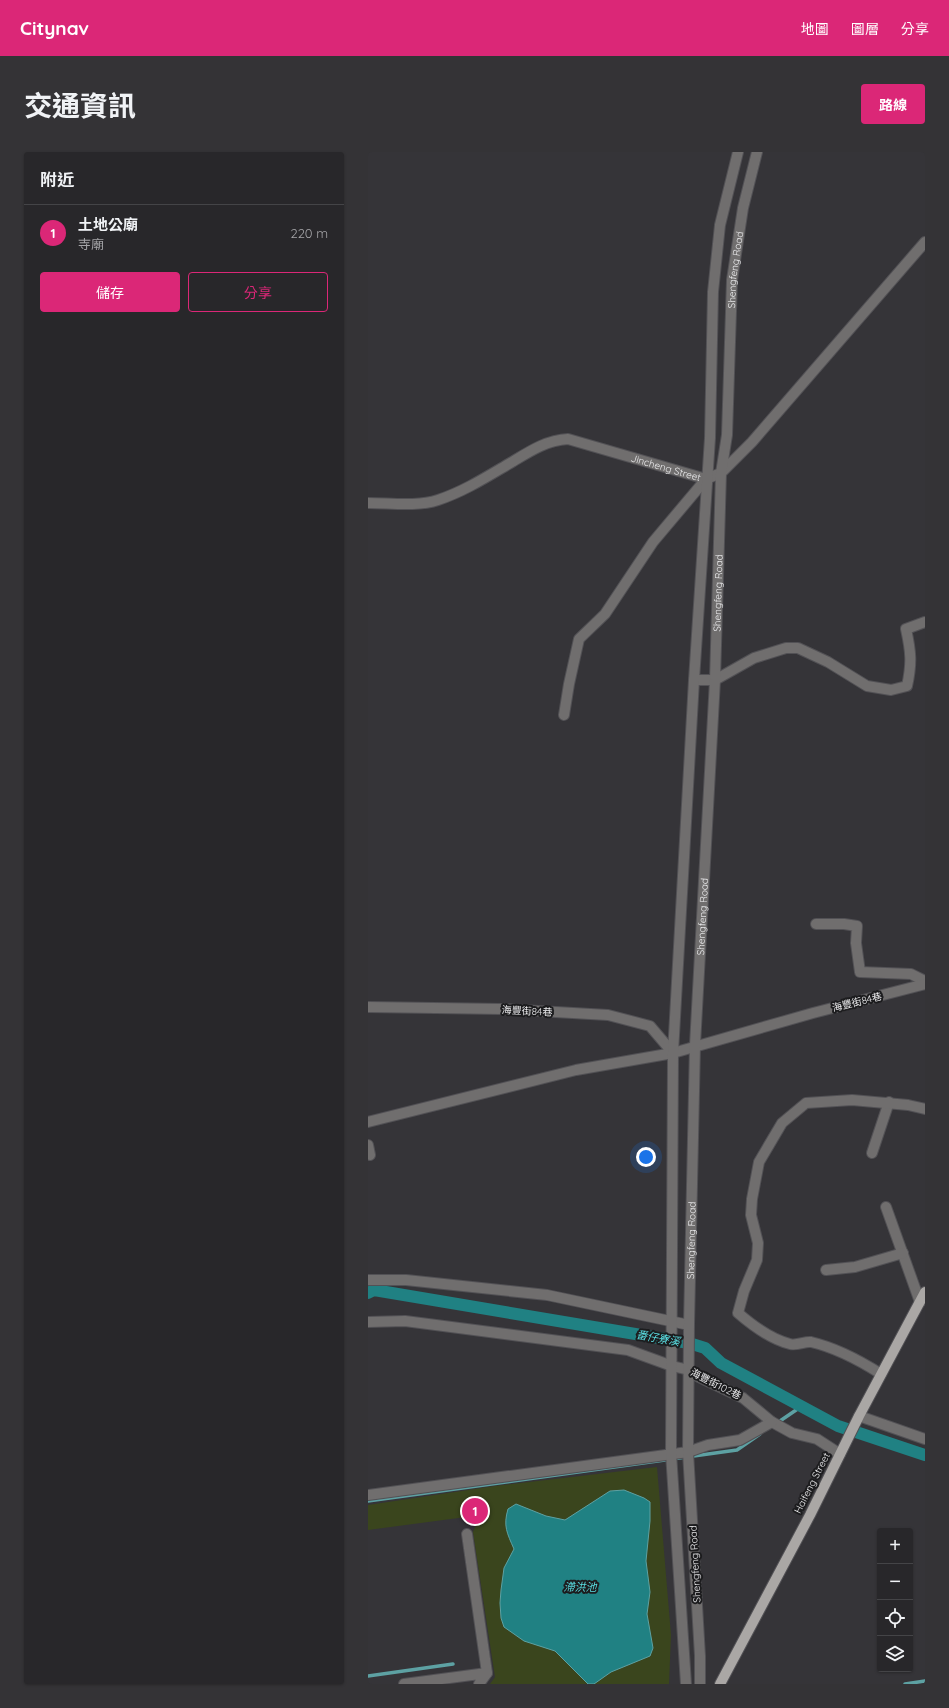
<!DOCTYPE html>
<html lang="zh-TW">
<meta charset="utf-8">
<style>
:root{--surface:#28272a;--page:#343336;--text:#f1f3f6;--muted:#a5a5a8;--line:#444447;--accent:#db2777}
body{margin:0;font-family:Quicksand,"Noto Sans TC",sans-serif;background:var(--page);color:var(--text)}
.controls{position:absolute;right:12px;bottom:12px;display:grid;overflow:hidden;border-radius:4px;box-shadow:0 1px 3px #0004}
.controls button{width:36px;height:36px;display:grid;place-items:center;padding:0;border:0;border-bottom:1px solid var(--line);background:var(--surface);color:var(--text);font:20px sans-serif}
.you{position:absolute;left:278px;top:1005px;width:14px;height:14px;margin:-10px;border:3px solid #fff;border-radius:50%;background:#1a73e8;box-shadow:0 0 0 6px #1a73e833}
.badge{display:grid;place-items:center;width:26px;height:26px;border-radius:50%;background:var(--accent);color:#fff;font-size:13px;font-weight:700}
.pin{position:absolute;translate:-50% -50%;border:2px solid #fff;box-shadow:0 1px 4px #0006}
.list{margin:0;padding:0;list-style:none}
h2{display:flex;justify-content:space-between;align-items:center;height:52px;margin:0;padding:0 16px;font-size:17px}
h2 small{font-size:13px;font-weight:400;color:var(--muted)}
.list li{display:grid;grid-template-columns:26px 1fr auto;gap:12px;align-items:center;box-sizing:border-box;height:56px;padding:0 16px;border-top:1px solid var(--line)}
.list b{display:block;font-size:15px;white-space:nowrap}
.list p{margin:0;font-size:13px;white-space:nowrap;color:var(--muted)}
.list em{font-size:13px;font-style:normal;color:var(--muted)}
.actions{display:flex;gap:8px;padding:12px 16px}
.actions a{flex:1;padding:9px 0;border:1px solid var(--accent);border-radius:4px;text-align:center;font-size:14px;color:var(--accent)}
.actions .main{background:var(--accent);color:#fff}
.icon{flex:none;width:22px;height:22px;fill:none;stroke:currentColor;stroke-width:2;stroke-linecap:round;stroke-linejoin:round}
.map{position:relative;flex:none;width:557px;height:1532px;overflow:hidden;border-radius:4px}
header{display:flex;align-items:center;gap:24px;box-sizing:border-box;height:56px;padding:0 20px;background:var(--accent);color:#fff}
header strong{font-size:19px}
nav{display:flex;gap:22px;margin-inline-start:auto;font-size:14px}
.intro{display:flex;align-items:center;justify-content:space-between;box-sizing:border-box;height:96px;padding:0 24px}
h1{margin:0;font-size:28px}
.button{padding:10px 18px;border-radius:4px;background:var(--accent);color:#fff;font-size:14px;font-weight:700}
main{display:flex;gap:24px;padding:0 24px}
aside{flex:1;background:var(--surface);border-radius:4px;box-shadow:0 1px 3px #0004}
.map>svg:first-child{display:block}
</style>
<header>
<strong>Citynav</strong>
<nav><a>地圖</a><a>圖層</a><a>分享</a></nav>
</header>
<div class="intro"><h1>交通資訊</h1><a class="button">路線</a></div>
<main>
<aside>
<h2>附近<small></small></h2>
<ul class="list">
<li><span class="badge">1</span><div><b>土地公廟</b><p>寺廟</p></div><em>220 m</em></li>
</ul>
<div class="actions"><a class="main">儲存</a><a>分享</a></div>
</aside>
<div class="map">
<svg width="557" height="1532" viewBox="0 0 557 1532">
<rect width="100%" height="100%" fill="#353438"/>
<path fill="#3a451d" d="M289 1315 303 1483 301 1532H122L127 1525 105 1380 116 1352 106 1348 98 1365 0 1378V1353L127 1334Z"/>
<path fill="#208183" stroke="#5da1a3" d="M256 1338 276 1346 282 1350V1369L278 1409 282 1440 279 1462 285 1496 282 1504 243 1520 226 1532H220L187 1499 156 1489 136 1475 133 1466 132 1451 133 1438 136 1416 146 1397C139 1381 135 1374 140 1357L148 1352 178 1364 197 1368 242 1339Z"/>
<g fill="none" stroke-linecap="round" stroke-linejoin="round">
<path stroke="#5da1a3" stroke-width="3.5" d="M409 1271 434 1254
M0 1349 369 1298 392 1282
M0 1524 85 1512
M537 1532 557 1529"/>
<path stroke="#208183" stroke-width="12" d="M0 1141 6 1138 321 1191 337 1196 353 1211 470 1274 557 1303"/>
</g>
<path fill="#7c496e" d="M106 1348 116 1352 109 1369 98 1365Z"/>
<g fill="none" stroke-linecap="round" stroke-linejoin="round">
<defs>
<g id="minor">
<path id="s1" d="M0 351C22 351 49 355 70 348 97 339 120 324 144 310 162 299 179 288 200 287L338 327 353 321 384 290 557 90"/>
<path d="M326 528H347L386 506 418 496H430L460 510 499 534 523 538 539 534C544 511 543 500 538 477L557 470"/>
<path d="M196 563 201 532 211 487 237 462 285 390 338 327"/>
<path d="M448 772H476L489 774 488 791 492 820 543 822 557 829"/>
<path d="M0 855 134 857 240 863 282 874 305 901"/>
<path d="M0 970 208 918 305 901 445 861 557 832"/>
<path d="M0 993 2 1003"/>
<path d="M504 1001 521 950"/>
<path d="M518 1055 552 1150"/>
<path d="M458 1118 487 1115 535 1101"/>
<path d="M0 1128H38L179 1143 321 1173"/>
<path d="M0 1170 37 1169 260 1198 304 1214 321 1218 329 1224 375 1246 404 1270 424 1281 449 1287 472 1302"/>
<path d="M513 1222C491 1208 469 1196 443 1190 437 1189 429 1194 422 1192 402 1187 385 1174 370 1161L376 1139 389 1108 390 1091 383 1063 384 1047 391 1010 414 971 438 951 484 948 540 953 557 957"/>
<path d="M491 1264 557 1287"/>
<path d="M0 1343 320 1300 340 1293 372 1288 404 1270"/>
<path d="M99 1382 119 1521"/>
<path d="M36 1532 119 1521 111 1532"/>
<path d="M318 1532 303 1301 305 901 326 528 342 286 345 140 352 73 370 0"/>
<path id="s2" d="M332 1532V1504L320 1300 321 1173 327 893 347 528 353 321 359 283 364 128 375 56 389 0"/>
</g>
<path id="major" d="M352 1532 442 1363 491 1264 557 1140"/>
</defs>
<use href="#minor" stroke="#525155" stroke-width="12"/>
<use href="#major" stroke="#525155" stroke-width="12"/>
<use href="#minor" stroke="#706e6e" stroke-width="10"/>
<use href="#major" stroke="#aaa7a5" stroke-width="10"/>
</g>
<g text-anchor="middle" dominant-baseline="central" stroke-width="4" stroke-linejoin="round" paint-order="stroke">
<g font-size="10" fill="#ebebed" stroke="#1c1c1e">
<text stroke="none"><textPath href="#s2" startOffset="1416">Shengfeng Road</textPath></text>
<text stroke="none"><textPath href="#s1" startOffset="317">Jincheng Street</textPath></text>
<text stroke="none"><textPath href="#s2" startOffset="1092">Shengfeng Road</textPath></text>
<text stroke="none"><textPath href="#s2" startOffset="768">Shengfeng Road</textPath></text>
<text transform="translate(489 850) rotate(-14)">海豐街84巷</text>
<text transform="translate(159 859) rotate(3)">海豐街84巷</text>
<text stroke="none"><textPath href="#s2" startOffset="444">Shengfeng Road</textPath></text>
<text transform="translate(348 1232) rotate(27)">海豐街102巷</text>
<text transform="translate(444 1331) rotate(-63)">Haifeng Street</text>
<text transform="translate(327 1412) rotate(-93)">Shengfeng Road</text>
</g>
<g font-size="11" font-style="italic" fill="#5adfe3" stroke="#1c1c1e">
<text transform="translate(290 1186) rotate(10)">番仔寮溪</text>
<text x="212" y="1435">滯洪池</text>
</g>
</g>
</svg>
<div class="controls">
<button>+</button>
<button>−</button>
<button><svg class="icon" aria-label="locate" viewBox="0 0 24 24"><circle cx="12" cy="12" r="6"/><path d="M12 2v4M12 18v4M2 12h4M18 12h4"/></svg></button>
<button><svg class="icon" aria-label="layers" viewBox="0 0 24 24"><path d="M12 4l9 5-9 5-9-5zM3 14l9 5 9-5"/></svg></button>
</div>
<div class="you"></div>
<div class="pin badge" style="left:107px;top:1359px">1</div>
</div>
</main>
